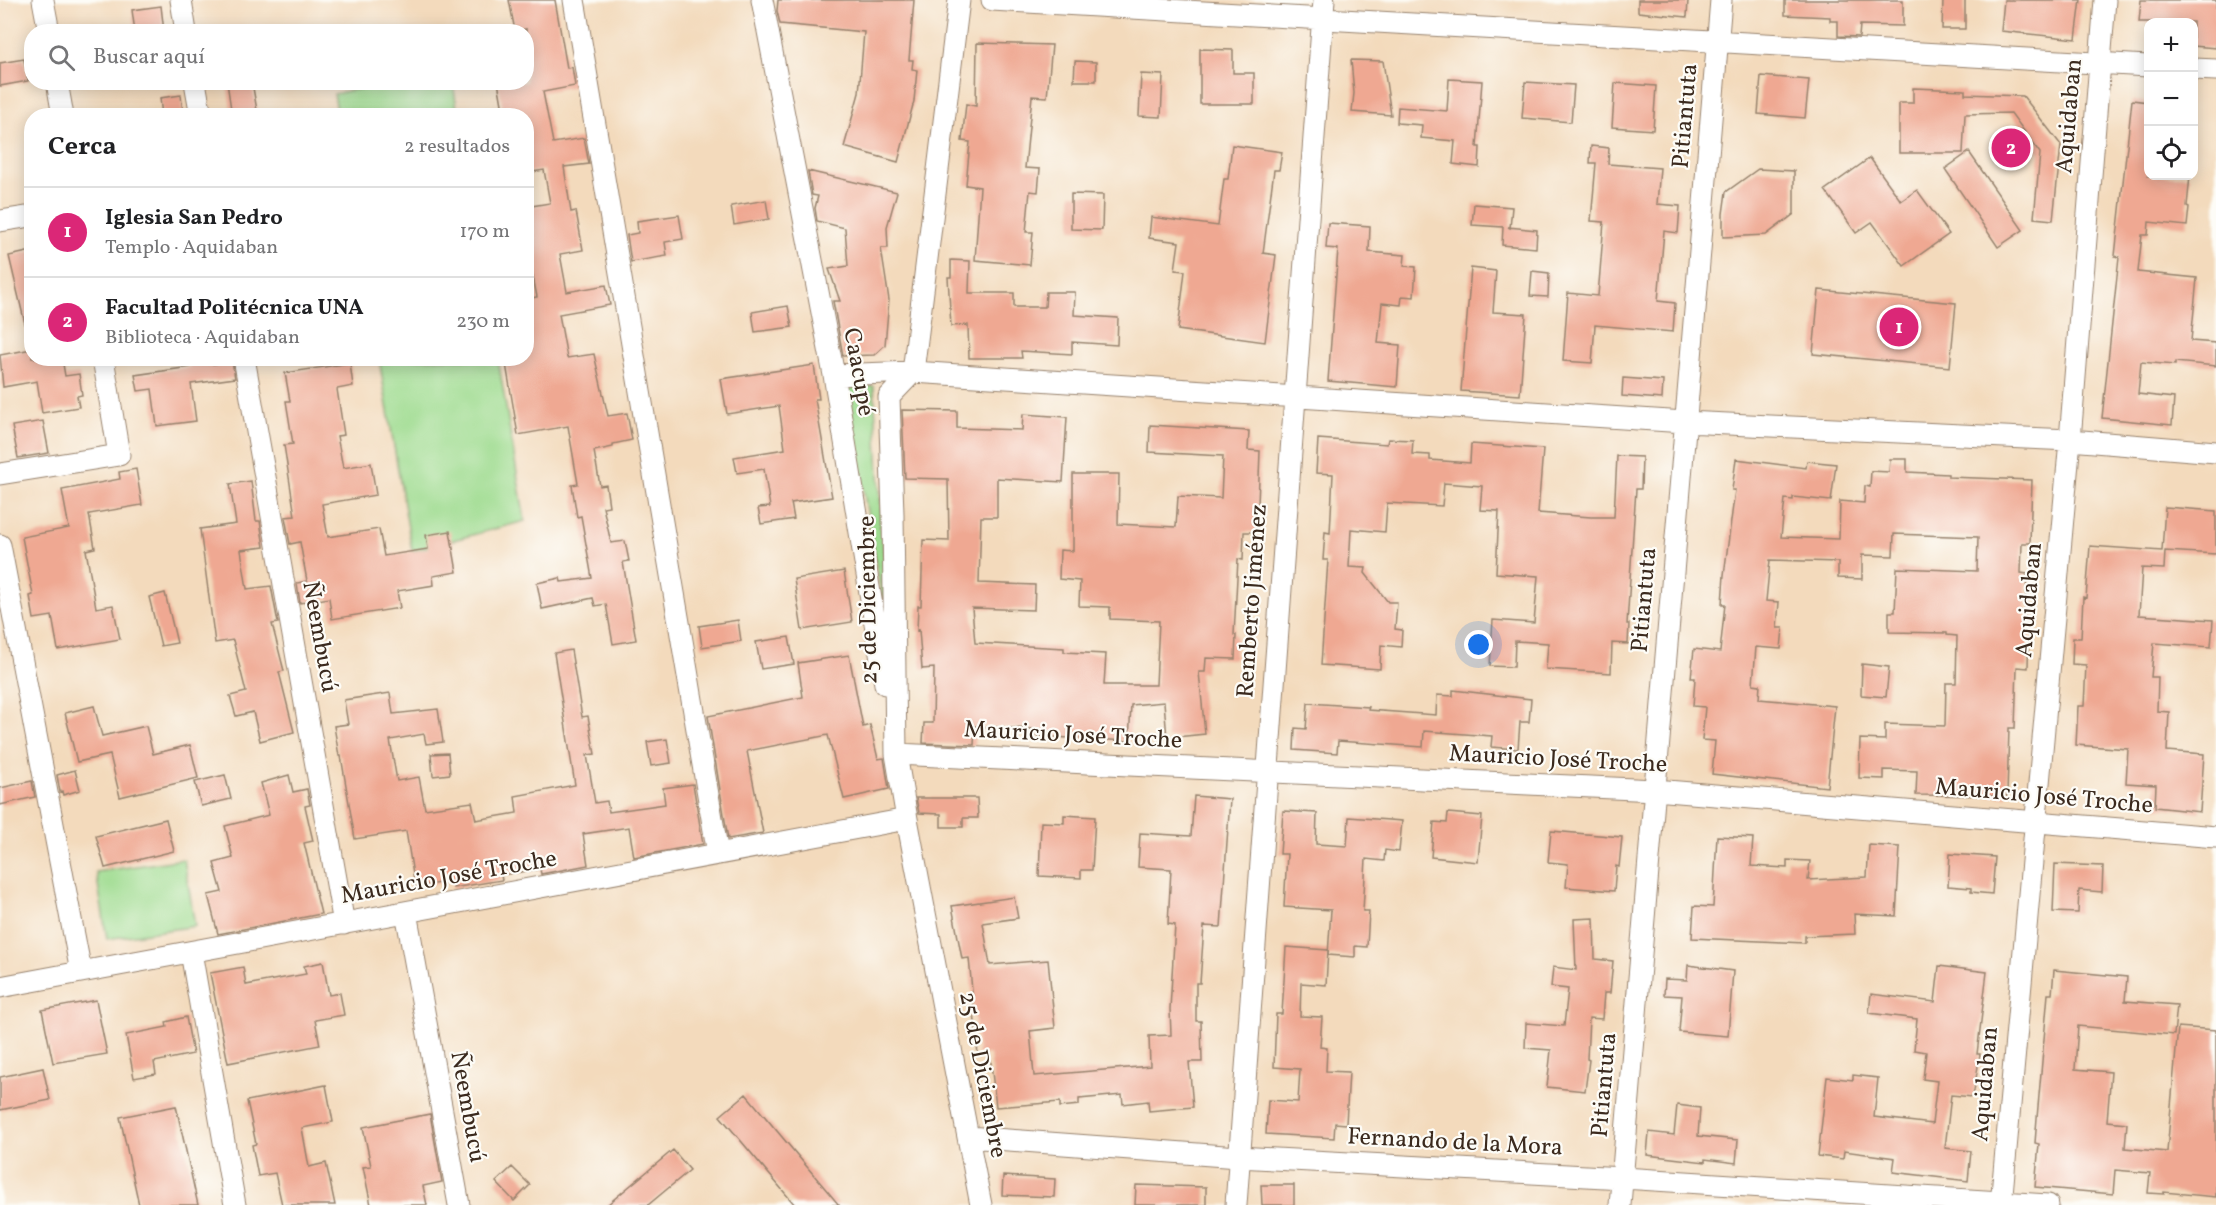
<!DOCTYPE html>
<html lang="es">
<meta charset="utf-8">
<style>
:root{--surface:#fff;--page:#f2f2f2;--text:#202124;--muted:#757577;--line:#e0e0e0;--accent:#db2777}
body{margin:0;font-family:Vollkorn,serif;background:var(--page);color:var(--text)}
.controls{position:absolute;right:18px;top:18px;display:grid;overflow:hidden;border-radius:12px;box-shadow:0 3px 15px #0003}
.controls button{width:54px;height:54px;display:grid;place-items:center;padding:0;border:0;border-bottom:2px solid var(--line);background:var(--surface);color:var(--text);font:30px sans-serif}
.you{position:absolute;left:1479px;top:645px;width:21px;height:21px;margin:-15px;border:4px solid #fff;border-radius:50%;background:#1a73e8;box-shadow:0 0 0 9px #1a73e833}
.badge{display:grid;place-items:center;width:39px;height:39px;border-radius:50%;background:var(--accent);color:#fff;font-size:20px;font-weight:700}
.pin{position:absolute;translate:-50% -50%;border:3px solid #fff;box-shadow:0 2px 6px #0006}
.list{margin:0;padding:0;list-style:none}
h2{display:flex;justify-content:space-between;align-items:center;height:78px;margin:0;padding:0 24px;font-size:26px}
h2 small{font-size:20px;font-weight:400;color:var(--muted)}
.list li{display:grid;grid-template-columns:39px 1fr auto;gap:18px;align-items:center;box-sizing:border-box;height:90px;padding:0 24px;border-top:2px solid var(--line)}
.list b{display:block;font-size:22px;white-space:nowrap}
.list p{margin:0;font-size:20px;white-space:nowrap;color:var(--muted)}
.list em{font-size:20px;font-style:normal;color:var(--muted)}
.icon{flex:none;width:33px;height:33px;fill:none;stroke:currentColor;stroke-width:2;stroke-linecap:round;stroke-linejoin:round}
.map{position:relative;flex:none;width:2216px;height:1205px;overflow:hidden}
.search{position:absolute;background:var(--surface);box-shadow:0 3px 15px #0003;left:24px;top:24px;width:510px;height:66px;display:flex;align-items:center;gap:15px;box-sizing:border-box;padding:0 21px;border-radius:24px;color:var(--muted);font-size:22px}
.panel{position:absolute;background:var(--surface);box-shadow:0 3px 15px #0003;left:24px;top:108px;width:510px;height:258px;border-radius:24px}
.map>svg:first-child{display:block}
</style>
<div class="map">
<svg width="2216" height="1205" viewBox="0 0 2216 1205">
<rect width="100%" height="100%" fill="#fdfcf7"/>
<filter id="ink" filterUnits="userSpaceOnUse"><feTurbulence type="fractalNoise" baseFrequency=".0167" numOctaves="2"/><feDisplacementMap in="SourceGraphic" scale="12" xChannelSelector="R" yChannelSelector="G"/><feConvolveMatrix kernelMatrix="1 2 1 2 8 2 1 2 1" color-interpolation-filters="sRGB"/></filter>
<filter id="wash" filterUnits="userSpaceOnUse"><feTurbulence type="fractalNoise" baseFrequency=".008" numOctaves="4" result="noise"/><feDisplacementMap in="SourceGraphic" scale="24" xChannelSelector="R" yChannelSelector="G"/><feGaussianBlur stdDeviation="1.35" result="paint"/><feColorMatrix in="noise" values="0 0 0 0 0 0 0 0 0 0 0 0 0 0 0 0 0 1.4 0 .05"/><feComposite in="paint" operator="in"/></filter>
<g filter="url(#wash)">
<rect width="100%" height="100%" fill="#f3dabc"/>
<path fill="#9edb8f" stroke="#6c8256" stroke-width="1.5" d="M392 82 453 83 458 115H338L334 94Z
M379 359H498L525 521 412 551Z
M874 386 888 635 846 387Z
M184 859 195 926 107 939 96 872Z"/>
<g id="blocks">
<path fill="#efa892" d="M509 0H555L567 68 572 67 575 86 543 92 553 143 584 138 589 164 564 167 571 212 576 211 583 250 560 254 567 292 606 285 610 305 559 314 567 358 594 354 608 416 627 413 632 440 613 444V447L594 451 600 486 606 485 609 506 603 507 611 543 625 541 629 561 623 562 636 640 613 644 606 604 595 606 593 598 542 609 537 583 560 578 561 582 592 578 581 516 577 517 572 485 578 484 568 426 518 435 505 358H526V299L537 297 526 241V207L550 203 544 170 526 173V116H504L498 82H526V29L515 31Z
M778 0H914L909 60H913L912 69 917 70 914 101 898 162 844 147 859 93 864 32 780 24 777 11Z
M1638 0H1688L1687 17 1638 12Z
M1785 0H1903V26L1860 25 1859 37 1838 36V21H1830V17L1785 15Z
M1943 0H1965V29H1942Z
M2004 0H2081L2076 39 2001 31Z
M2141 0H2216V48L2193 46V22H2139Z
M161 6 164 32H135L132 10Z
M977 43 1052 45 1047 97 1032 96 1025 168 1040 169 1038 192 1030 191 1026 232H1033L1030 265 975 260 980 187 966 185 970 142 962 141 966 104 976 106Z
M1200 49 1233 50V73H1254V104H1200Z
M24 59 28 81 0 86V63Z
M1351 60 1383 61 1391 115 1352 112 1354 93Z
M1075 61 1096 62V81H1074Z
M1141 74 1163 75 1161 117 1139 116Z
M1761 76 1809 80 1805 118 1758 114Z
M1449 79 1482 81 1477 147H1480L1479 167 1453 164 1455 141 1421 138 1422 125 1397 123 1398 107 1447 111Z
M227 82H252L258 116H232Z
M1525 82 1574 85 1571 122 1522 118Z
M1615 83 1656 86 1653 130 1612 127Z
M1913 88 1965 90V94L2023 96 2061 145 2053 220 2034 218 2040 153 2011 113 1965 114 1963 153H1899V103H1913Z
M181 95 183 114 162 116 160 98Z
M2132 100 2148 102V176H2190L2187 206 2189 207 2187 226 2149 222 2148 235H2142L2138 272 2197 278 2191 341 2216 343V366L2175 362V365L2141 362 2138 394 2174 398 2172 425 2102 418 2119 257 2115 256Z
M1232 145 1282 152 1279 170H1274L1263 253 1276 255 1265 342 1178 330 1185 271 1175 270 1179 242 1149 238 1151 217 1218 226 1224 179H1228Z
M1591 146 1609 148 1608 164 1660 168 1657 204 1680 206 1678 233 1664 231 1658 301 1675 303 1673 332 1595 325 1592 363 1563 361 1568 293 1598 296 1604 222 1591 221 1596 163H1590Z
M1969 152 2023 230 1998 247 1945 169Z
M1870 158 1901 201 1917 190 1949 234 1904 266 1872 222 1856 233 1825 190Z
M1758 169 1794 171V214L1766 235 1723 237V214L1726 192Z
M808 171 897 192 887 227 888 248H881L889 300 885 345 874 355 843 356 833 301H840L829 269 848 266 845 228 817 221 815 208 818 196 812 195Z
M1071 194 1103 195 1102 230 1071 229Z
M766 200 769 219 734 225 731 206Z
M1474 204 1512 207 1510 228 1508 227 1537 230 1536 248 1502 245 1503 227 1472 225Z
M679 215 683 239 665 242 667 256 631 262 627 235 638 233 637 221Z
M1328 223 1370 226 1369 252 1405 255 1404 266 1416 267 1414 297 1402 296 1401 305 1382 303 1378 343 1400 345 1397 387 1328 381 1338 249 1326 248Z
M32 251V323L25 324 9 256Z
M951 260 970 261 969 293H1014V307H1045L1046 292H1075L1074 315 1118 318 1117 345 1072 342V354L1021 351 1022 358H969L968 325 951 326 948 277H951Z
M1471 268 1496 271 1493 312 1526 314 1520 395 1461 391Z
M1532 271 1549 273 1548 297 1530 296Z
M1819 290 1956 303 1950 367 1813 354Z
M788 306 792 327 755 332 752 312Z
M32 349V358H62L65 376 79 374 82 395 77 396 79 407 42 413 37 381 3 387 0 355Z
M189 358H213V364L232 361 235 378 191 384 196 421 157 426 152 389 138 391 135 375 190 367Z
M350 363 353 386 337 389 344 435 337 436 343 468 371 463 376 495 322 504 328 537 379 529 384 556 428 549 426 535 450 531 457 572 433 576 434 585 397 591 400 608 332 619 329 598 300 603 297 583 307 581 300 542 290 544 285 517 295 516 284 445 293 444 286 401H290L285 373Z
M814 365 819 399H815L832 497 791 503 794 519 761 524 758 508 770 507 764 469 737 473 734 457 785 449 779 406 727 414 721 379Z
M1623 378 1663 381 1662 399 1622 396Z
M902 410 957 411V428L1022 430 1023 414 1067 417 1063 482 997 478V517H981L979 583 1035 585 1034 610 972 608 975 643 1064 648V652L1106 654 1104 685H1156L1159 621 1110 619V607L1079 606 1080 581 1059 579 1060 550 1073 551V474H1119L1118 524 1176 527 1178 496 1221 498 1223 456 1149 452 1150 425 1249 431 1248 450 1260 451 1257 532H1244L1243 560 1238 559 1234 635H1236L1235 659 1206 658 1205 672H1199L1205 734 1167 738 1164 702 1131 705 1129 741 1032 736V729L975 726 974 745 923 743 924 723H933L934 668 922 669 919 630 917 631 918 606H921L923 540 949 541 948 479 905 478Z
M43 421 49 453 18 458 12 426Z
M1318 439 1387 444 1388 439 1413 440 1412 454 1430 455V460L1470 463 1471 444 1543 449 1538 513 1591 517H1614L1617 456 1642 457 1641 489H1636L1627 624H1629L1628 644 1612 643 1611 673 1546 669 1548 643 1515 641 1514 667 1490 666 1493 620 1534 623 1538 576 1496 573 1499 511 1480 510 1482 486 1444 483 1442 506 1387 503 1385 532 1351 529 1349 567 1366 568 1365 573 1388 602H1397L1395 629 1402 630 1401 647 1381 645 1380 669 1321 665 1328 560H1323L1325 532 1330 533 1333 474 1316 473Z
M1736 459 1806 468 1807 461 1836 464 1831 501 1793 497V500L1785 499 1781 537 1839 539 1840 501 1864 503 1865 486 1870 487 1871 471 1889 472 1890 459H1907V472L1948 474V477L2032 480 2030 543H2022L2021 573 2027 574 2025 619H2029L2028 668 2017 667 2015 728H2009L2007 796 1916 795 1917 771 1884 770V779L1859 778 1860 739 1885 740V724L1945 726 1946 683H1956L1957 636 1947 635V633L1889 632V612H1895L1897 568 1977 571 1978 537 1894 534 1893 556 1862 555V579L1838 578V562L1770 560 1766 601 1779 602 1777 628H1783L1781 649 1756 647 1753 684 1760 685 1759 699 1835 706 1827 787 1712 774 1715 741 1702 740 1705 707 1693 706 1695 678H1691L1694 649 1720 652 1725 604H1722L1724 575 1735 490H1732Z
M136 469 142 505 89 514 95 548 86 550 96 608 113 605 120 639 58 650 52 616 34 619 30 596 33 595 22 537 69 528 62 490 120 479 119 472Z
M251 481 256 521H260L264 547 241 550 247 589 271 586 278 623 272 624 284 671 279 672 294 732 260 741 253 712 236 716 230 696 246 692 233 640 215 643 200 529 236 524 230 484Z
M2165 507 2216 511V554L2165 551 2164 569 2142 568 2139 615 2213 620 2211 647 2154 643 2151 677H2158L2157 711 2169 712 2167 751 2204 754 2200 812 2155 807 2156 785 2126 783 2128 749 2076 745 2078 706H2084L2086 665 2072 664 2073 638H2081L2083 597 2086 598 2090 546 2162 551Z
M844 571 852 622 802 630 794 579Z
M165 593 177 643 161 646 149 597Z
M738 620 741 641 702 647 699 626Z
M789 637 794 664 761 669 756 642Z
M571 650 582 717 588 716 595 754 587 755 595 803 607 801 609 812 665 804 663 788 693 784 703 844 634 857 629 827 583 834 588 865 541 874 540 869 501 875 502 880 453 888 452 881 415 887 406 831 355 839 341 756H339L334 726 348 724 344 700 390 693 393 714 438 709 443 742 426 744 424 734 390 740 397 781 419 777 425 809 472 802 476 820 517 813 515 796 575 785 554 653Z
M849 655 863 727 870 725 878 759 884 758 889 789 844 799 828 735 747 751 763 833 728 839 708 716 803 697 798 663Z
M1862 664 1889 667 1886 697 1861 695Z
M1453 690 1531 699 1529 722H1520L1518 749 1491 747 1492 736 1424 731 1423 747 1338 741 1337 753 1294 750 1295 728 1306 729 1308 703 1369 707 1368 710 1436 715 1437 695 1453 696Z
M94 706 102 736 146 726 153 754 190 745 198 778 120 797 110 755 77 762 65 713Z
M667 739 671 763 651 766 647 742Z
M448 753 450 774 433 776 431 754Z
M75 770 80 790 63 795 62 791 60 792 57 775Z
M225 775 231 799 201 806 195 782Z
M289 775 293 792 307 789 310 805 305 806 313 841 304 843 321 914 218 934 208 895 222 892 214 863 233 858 225 826 269 815 261 783Z
M32 781 35 797 0 805V788Z
M1194 796 1230 799 1221 927 1204 926 1200 983H1196V1021H1201L1202 1062H1189L1193 1107 1149 1111 1148 1101 1123 1104 1122 1095 1079 1099V1105L1060 1107V1102L996 1107 990 1054 978 1055 969 958 962 959 952 906 1014 897 1018 918 983 923 990 965 1048 960 1055 1028 1030 1031 1034 1076 1150 1066 1149 1036 1171 1035 1170 1009 1175 925 1168 924 1171 869 1138 867 1140 833 1191 836Z
M916 798H977L978 818H963V827H941V814L919 813Z
M1283 811 1317 813 1316 844 1347 846 1349 817 1402 821 1399 852 1385 850 1384 861 1366 859 1363 911H1369L1367 947 1355 946V957L1328 955 1331 910 1284 907 1287 854H1280Z
M1448 813 1482 816 1478 862 1431 857 1434 822 1447 823Z
M1064 815 1095 817 1092 870H1081V878L1039 876 1041 822 1064 823Z
M166 819 174 851 105 868 96 836Z
M1551 831 1622 837 1619 867 1616 866 1614 891 1566 887 1568 864 1548 862Z
M1717 836 1753 838 1751 866 1787 868V860L1810 861 1808 880 1867 877 1869 845 1900 847 1896 916 1854 914 1855 934 1805 936V943L1692 938 1694 906 1713 907Z
M1950 854 1995 857 1992 894 1971 892V888L1948 886Z
M2055 864 2103 866 2102 892 2079 890 2078 913 2053 912Z
M1594 918 1595 959 1613 961 1610 993H1604L1602 1019 1589 1018 1587 1059 1589 1060 1585 1091 1547 1087 1551 1050 1525 1048 1526 1023 1564 1026 1568 989 1551 987 1553 967 1576 970 1574 919Z
M1286 947 1328 950 1326 985 1301 983 1300 1016 1322 1017 1320 1047 1327 1048 1326 1071 1349 1072 1346 1124 1335 1123 1334 1138 1266 1134 1268 1100 1298 1102 1300 1069 1274 1067 1276 1014H1282Z
M323 962 329 995 340 993 344 1015 315 1020 320 1045 228 1063 210 973 243 967 246 985 306 974 304 966Z
M1688 965 1733 971 1728 1036 1679 1032 1682 996 1664 995 1665 979 1687 980Z
M1939 966 1987 972 1977 1054H1980L1973 1097 1951 1095 1945 1148 1971 1151 1968 1181 1893 1172 1895 1158 1844 1151 1843 1159 1818 1156 1827 1077 1853 1080V1075L1878 1078 1874 1117 1932 1124 1937 1081 1923 1079 1926 1052 1914 1050 1917 1019 1869 1013 1871 994 1935 1002Z
M2054 970 2127 977 2125 1001 2177 1005 2174 1035 2078 1026 2075 1069 2111 1072 2107 1121 2127 1123 2125 1148 2167 1152 2178 1027 2216 1030V1197L2164 1192V1194L2148 1193 2150 1173 2115 1170 2113 1194 2035 1187 2039 1144 2035 1143 2037 1118 2048 994H2052Z
M96 1000 107 1054 53 1063 42 1010Z
M186 1017 193 1054 154 1062 156 1074 134 1078 126 1035 167 1027 166 1022Z
M43 1068 50 1100 0 1110V1077Z
M326 1085 333 1122 302 1128 309 1167 326 1163 335 1205H282L275 1173 258 1176 252 1145 256 1144 247 1101Z
M746 1094 839 1205H795L720 1116Z
M1677 1105 1700 1108 1698 1136 1738 1140 1736 1163 1705 1159V1162L1647 1155 1649 1132 1674 1135Z
M176 1106 198 1205H139L120 1117Z
M430 1114 442 1182 423 1186 427 1205H371L363 1167 371 1166 363 1127Z
M673 1150 690 1170 648 1205H607Z
M512 1167 530 1185 514 1201 496 1182Z
M1003 1176 1055 1179 1054 1197 1002 1195Z
M1136 1185 1206 1187V1205H1135Z
M1261 1185H1294V1205H1262Z"/>
</g>
</g>
<g filter="url(#ink)">
<use href="#blocks" fill-opacity="0" stroke="#97826d" stroke-width="1.5"/>
<g fill="none" stroke-linecap="round" stroke-linejoin="round">
<defs>
<path id="minor" d="M43 0 49 32
M181 0 186 32
M574 0 718 854
M762 0 834 375 885 684
M959 0 913 372 889 397 893 514 896 754 907 819 981 1205
M992 0 2148 66
M2194 69 2216 70
M57 82 63 116
M195 82 201 116
M0 221 32 216
M244 358 344 924
M834 375 913 372 1685 422 2070 440 2216 452
M0 474 119 455 103 358
M0 545 81 972
M896 754 1655 790 2216 837
M406 912 459 1205
M191 952 235 1205
M0 987 907 819
M968 1137 1238 1157 1623 1178 2048 1205
M1236 1205 1324 0
M1620 1205 1721 0
M2001 1205 2070 440 2105 0"/>
</defs>
<use href="#minor" stroke="#97826d" stroke-width="23"/>
<use href="#minor" stroke="#fff" stroke-width="21"/>
</g>
</g>
<g text-anchor="middle" dominant-baseline="central" stroke-width="4.5" stroke-linejoin="round" paint-order="stroke">
<g font-size="24" fill="#3b2a1e" stroke="#fdfcf7">
<text transform="translate(1686 116) rotate(-85)">Pitiantuta</text>
<text transform="translate(2070 116) rotate(-85)">Aquidaban</text>
<text transform="translate(858 372) rotate(80)">Caacupé</text>
<text transform="translate(869 600) rotate(-91)">25 de Diciembre</text>
<text transform="translate(1645 600) rotate(-85)">Pitiantuta</text>
<text transform="translate(2030 600) rotate(-85)">Aquidaban</text>
<text transform="translate(1253 601) rotate(-86)">Remberto Jiménez</text>
<text transform="translate(319 637) rotate(80)">Ñeembucú</text>
<text transform="translate(1073 736) rotate(3)">Mauricio José Troche</text>
<text transform="translate(1558 760) rotate(3)">Mauricio José Troche</text>
<text transform="translate(2044 797) rotate(5)">Mauricio José Troche</text>
<text transform="translate(449 878) rotate(-10)">Mauricio José Troche</text>
<text transform="translate(982 1075) rotate(79)">25 de Diciembre</text>
<text transform="translate(1986 1084) rotate(-85)">Aquidaban</text>
<text transform="translate(1605 1085) rotate(-85)">Pitiantuta</text>
<text transform="translate(467 1107) rotate(80)">Ñeembucú</text>
<text transform="translate(1455 1143) rotate(3)">Fernando de la Mora</text>
</g>
</g>
</svg>
<div class="controls">
<button>+</button>
<button>−</button>
<button><svg class="icon" aria-label="locate" viewBox="0 0 24 24"><circle cx="12" cy="12" r="6"/><path d="M12 2v4M12 18v4M2 12h4M18 12h4"/></svg></button>
</div>
<div class="you"></div>
<div class="pin badge" style="left:1899px;top:327px">1</div>
<div class="pin badge" style="left:2011px;top:148px">2</div>
<div class="search"><svg class="icon" aria-label="search" viewBox="0 0 24 24"><circle cx="10" cy="10" r="6"/><path d="M15 15l6 6"/></svg>Buscar aquí</div>
<section class="panel">
<h2>Cerca<small>2 resultados</small></h2>
<ul class="list">
<li><span class="badge">1</span><div><b>Iglesia San Pedro</b><p>Templo · Aquidaban</p></div><em>170 m</em></li>
<li><span class="badge">2</span><div><b>Facultad Politécnica UNA</b><p>Biblioteca · Aquidaban</p></div><em>230 m</em></li>
</ul>
</section>
</div>
